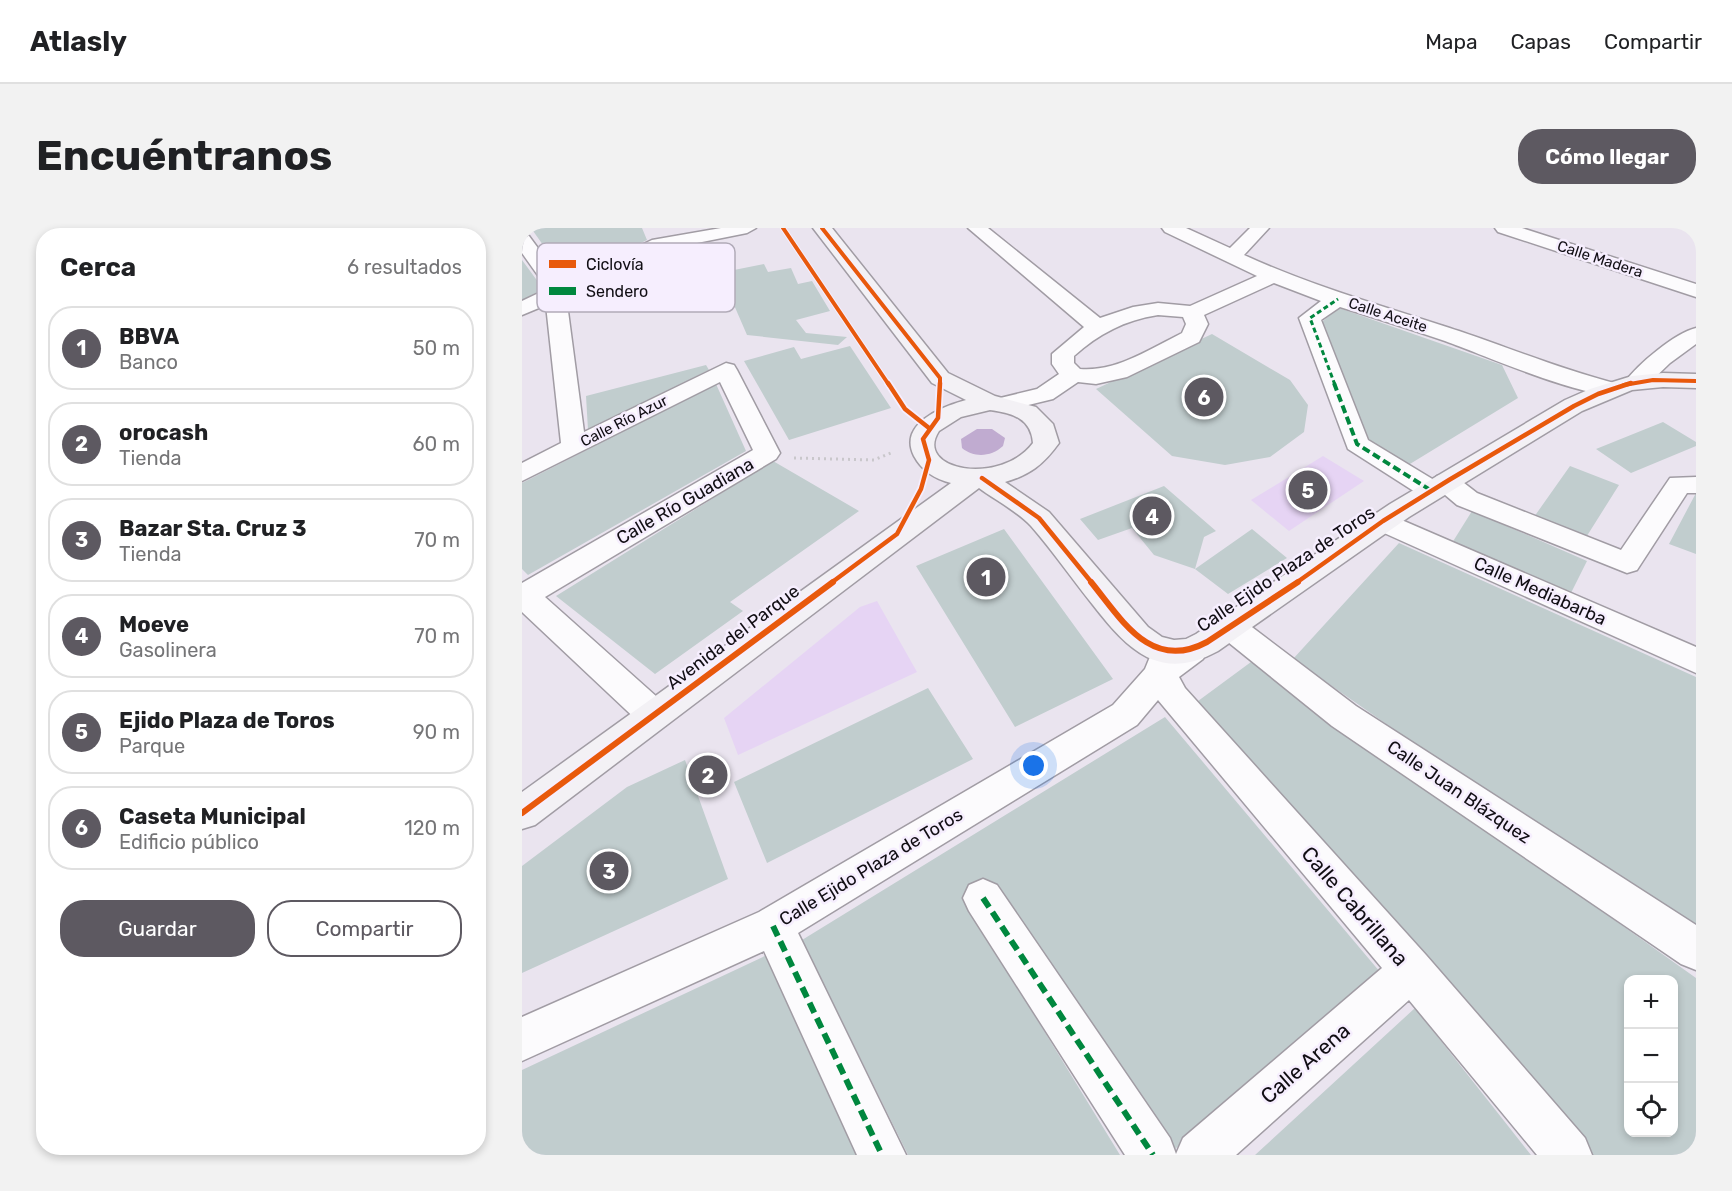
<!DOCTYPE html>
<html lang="es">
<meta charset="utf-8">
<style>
:root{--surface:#fff;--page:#f2f2f2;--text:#202124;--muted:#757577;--line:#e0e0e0;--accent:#5d5961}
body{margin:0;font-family:Rubik,sans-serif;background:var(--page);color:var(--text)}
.controls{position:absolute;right:18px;bottom:18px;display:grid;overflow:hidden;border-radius:12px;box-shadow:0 3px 9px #0003}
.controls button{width:54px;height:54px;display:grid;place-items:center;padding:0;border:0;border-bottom:2px solid var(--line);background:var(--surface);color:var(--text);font:30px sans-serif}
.you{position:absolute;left:512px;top:538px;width:21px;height:21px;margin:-15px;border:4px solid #fff;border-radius:50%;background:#1a73e8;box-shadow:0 0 0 9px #1a73e833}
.badge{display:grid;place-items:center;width:39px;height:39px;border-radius:50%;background:var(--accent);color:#fff;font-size:20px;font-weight:700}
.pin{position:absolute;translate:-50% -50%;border:3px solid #fff;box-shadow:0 2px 6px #0006}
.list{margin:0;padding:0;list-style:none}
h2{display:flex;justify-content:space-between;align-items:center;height:78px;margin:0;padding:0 24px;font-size:26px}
h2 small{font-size:20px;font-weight:400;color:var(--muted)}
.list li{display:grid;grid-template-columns:39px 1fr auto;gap:18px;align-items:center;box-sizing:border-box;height:84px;margin:0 12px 12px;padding:0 12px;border:2px solid var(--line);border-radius:24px}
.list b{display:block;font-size:22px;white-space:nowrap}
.list p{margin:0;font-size:20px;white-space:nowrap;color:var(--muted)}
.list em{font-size:20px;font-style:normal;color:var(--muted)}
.actions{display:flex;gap:12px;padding:18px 24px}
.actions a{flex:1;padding:14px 0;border:2px solid var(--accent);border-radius:24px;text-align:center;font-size:21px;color:var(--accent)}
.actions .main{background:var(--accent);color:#fff}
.icon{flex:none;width:33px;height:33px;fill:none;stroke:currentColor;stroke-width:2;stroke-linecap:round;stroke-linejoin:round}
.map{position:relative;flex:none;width:1174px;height:927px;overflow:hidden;border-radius:24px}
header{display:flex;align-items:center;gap:36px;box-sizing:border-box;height:84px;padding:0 30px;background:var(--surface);border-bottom:2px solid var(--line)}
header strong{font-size:28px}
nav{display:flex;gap:33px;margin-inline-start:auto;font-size:21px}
.intro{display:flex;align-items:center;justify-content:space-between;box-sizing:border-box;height:144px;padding:0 36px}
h1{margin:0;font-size:42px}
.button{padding:15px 27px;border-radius:24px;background:var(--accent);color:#fff;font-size:21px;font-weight:700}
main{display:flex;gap:36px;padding:0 36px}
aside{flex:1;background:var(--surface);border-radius:24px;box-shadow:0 3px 9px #0003}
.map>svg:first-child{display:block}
</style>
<header>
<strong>Atlasly</strong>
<nav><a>Mapa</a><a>Capas</a><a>Compartir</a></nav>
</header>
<div class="intro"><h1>Encuéntranos</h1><a class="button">Cómo llegar</a></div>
<main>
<aside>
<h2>Cerca<small>6 resultados</small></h2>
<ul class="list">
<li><span class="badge">1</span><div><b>BBVA</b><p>Banco</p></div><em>50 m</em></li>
<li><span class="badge">2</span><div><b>orocash</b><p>Tienda</p></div><em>60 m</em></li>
<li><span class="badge">3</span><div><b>Bazar Sta. Cruz 3</b><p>Tienda</p></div><em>70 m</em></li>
<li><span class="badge">4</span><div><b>Moeve</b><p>Gasolinera</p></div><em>70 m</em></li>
<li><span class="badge">5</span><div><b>Ejido Plaza de Toros</b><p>Parque</p></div><em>90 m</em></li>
<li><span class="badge">6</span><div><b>Caseta Municipal</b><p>Edificio público</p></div><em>120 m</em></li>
</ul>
<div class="actions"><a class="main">Guardar</a><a>Compartir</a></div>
</aside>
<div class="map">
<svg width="1174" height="927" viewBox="0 0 1174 927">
<rect width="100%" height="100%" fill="#eae4ef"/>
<path fill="#e6d4f4" d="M801 228 842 253 767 303 729 272Z
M355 373 395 444 216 527 202 490 338 379Z"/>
<path fill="#c0abd0" d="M455 201H470L483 210 481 218C469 229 452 230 440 220L439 211Z"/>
<path fill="#c1cdce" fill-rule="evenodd" d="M9 0H120L125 12 45 51Z
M203 25 212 42 242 36 246 44 269 40 276 56 290 53 308 83 274 92 284 105 325 109 316 117 225 107 212 77 190 80 189 47 172 51 165 42 177 39 175 32Z
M0 32 22 62 0 72Z
M817 80 980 137 996 170 883 239 845 213 806 113 803 100 796 97Z
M690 106 768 152 786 177 782 204 748 229 703 237 650 228 574 161Z
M328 118 369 180 267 212 222 133 272 119 279 131Z
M184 137 187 142 66 202 64 168Z
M194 156 224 223 6 347 0 341V255Z
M1141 194 1174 214V218L1109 245 1074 221Z
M251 233 337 283 208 374 221 383 133 446 34 368Z
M1048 238 1097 257 1063 311 1012 289Z
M642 258 694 303 682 309 673 341 632 327 610 300 576 312 558 291Z
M1174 265V326L1147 316Z
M950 283 1065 333 1049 365 930 315Z
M482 301 591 451 493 499 394 338Z
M730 301 765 330 706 366 673 341Z
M877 315 1174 449V701L946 553 771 431Z
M729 434 1174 750V927H1063L672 476ZM1106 752H1152V904H1106Z
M406 460 451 531 245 635 212 554Z
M643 489 858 744 653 921 468 657 442 672 598 927H386L280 712Z
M163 532 206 651 0 745V638L105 559Z
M245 727 335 927H0V842Z
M893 780 1009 927H733Z"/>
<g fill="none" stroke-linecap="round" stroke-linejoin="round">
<defs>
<path id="street" d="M199 0H234L225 5 140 22 44 68 62 204 204 135 212 137 215 142 258 225 254 231 23 369 144 477 149 487 144 497 132 501 120 497 0 384V355L231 222 198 154 0 253V235L39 215 24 77 0 87V73L23 62 22 56 0 25V6L7 8 41 54 130 12Z
M446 0H466L578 90 611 79 636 75 668 78 735 48 643 4 640 0H664L708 20 728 0H747L722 27C792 59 864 79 937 103 990 121 1041 142 1096 156L1100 161 1096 166C1066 173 957 125 923 113 888 101 853 90 818 79L799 92 846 212 912 252 915 248 924 246 933 248 955 265 1099 322 1148 250 1174 249V265H1165L1115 342 1105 345 935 277 922 266 910 272 901 269 826 221 777 90 799 73 752 55 682 87 686 96 677 114 605 149 574 156 556 154 531 171 482 183 474 181 470 176 474 171 515 161 537 146 530 136V126L562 99ZM636 87 661 89 664 96 660 105C628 121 594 144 558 141L552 135V128C576 106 603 92 636 87Z
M973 0H1000L1174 56V69L976 4Z
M1174 100V116L1148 135 1123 159H1107L1103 154C1116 136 1153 105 1174 100Z
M861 284 1174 419V445L851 300 847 293 851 286Z
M707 386 718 390 834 478 1174 697V742L1159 736 810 498 696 406 692 398 696 390Z
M670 410 681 413 686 422 681 431 657 449 663 460 904 727 1063 910 1070 927H1015L887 772 714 927H603L447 683 441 670 447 657 461 651 475 657 648 910 654 926 661 910 860 740 636 472 615 497 276 705 384 927H335L242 723 0 833V789L237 684 591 477 623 441 632 419 643 416 652 419Z"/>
<path id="secondary" d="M291 0H310L426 145 473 168 514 179 531 196 537 215C522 236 508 247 483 254L527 284 626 399 640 409 652 412 664 411 674 406 868 276 1043 172 1068 161 1110 148 1141 145 1174 146V160L1141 159 1110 162 1060 183 887 289 696 423C638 455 606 422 571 377 550 351 531 323 509 298 495 283 473 272 457 260L13 597 0 601V564L429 255C413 251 400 243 392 228 376 196 419 179 444 172L410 155ZM468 182C490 185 509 190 511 215 479 258 391 243 417 203L439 189Z"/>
</defs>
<use href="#street" stroke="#a19ca4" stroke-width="3"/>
<use href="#secondary" stroke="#a19ca4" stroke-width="3"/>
<path stroke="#c9c7cb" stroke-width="3" stroke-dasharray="2 4" stroke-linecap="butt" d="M272 230 352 232 371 224"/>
<use href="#street" fill="#fcfbfd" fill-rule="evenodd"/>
<use href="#secondary" fill="#f3f1f5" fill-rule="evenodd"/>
<path stroke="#00873e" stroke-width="3" stroke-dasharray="5 3" stroke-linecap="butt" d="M813 157 788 90 816 71"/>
<path stroke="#00873e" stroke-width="4" stroke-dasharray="8 4" stroke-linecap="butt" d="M812 155 835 216 910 263"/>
<path stroke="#00873e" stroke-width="6" stroke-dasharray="11 6" stroke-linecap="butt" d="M461 670 631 927
M251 698 360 927"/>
<defs>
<path id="cycleway-far2" d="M261 0 367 157
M300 0 418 150V157
M1102 157 1131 152 1174 153"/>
<path id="cycleway-far1" d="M366 155 383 181 407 200
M460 250 517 290 570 355
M309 355 375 306 399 261 407 232 401 211 416 190 418 155
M774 355 861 293 927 252 1052 178 1076 166 1109 155"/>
<path id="cycleway" d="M569 354C600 392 629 444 685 414L776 354
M0 585 311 354"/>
</defs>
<use href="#cycleway-far2" stroke="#f6eefe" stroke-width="6"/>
<use href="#cycleway-far1" stroke="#f6eefe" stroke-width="8"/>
<use href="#cycleway" stroke="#f6eefe" stroke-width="10"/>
<use href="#cycleway-far2" stroke="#e8590c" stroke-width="4"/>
<use href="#cycleway-far1" stroke="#e8590c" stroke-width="4.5"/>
<use href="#cycleway" stroke="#e8590c" stroke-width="6"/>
</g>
<g text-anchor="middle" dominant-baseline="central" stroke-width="5" stroke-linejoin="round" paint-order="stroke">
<g font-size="15" fill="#110e14" stroke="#f6eefe">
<text transform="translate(1078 31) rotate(18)">Calle Madera</text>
<text transform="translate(866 87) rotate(18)">Calle Aceite</text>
<text transform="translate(102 193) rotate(-27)">Calle Río Azur</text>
</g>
<g font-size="18" fill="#110e14" stroke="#f6eefe">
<text transform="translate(163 273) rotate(-30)">Calle Río Guadiana</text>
<text transform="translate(764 341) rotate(-34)">Calle Ejido Plaza de Toros</text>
<text transform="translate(1018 363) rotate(24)">Calle Mediabarba</text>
<text transform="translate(211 409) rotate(-37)">Avenida del Parque</text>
<text transform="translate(937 564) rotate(34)">Calle Juan Blázquez</text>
<text transform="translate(349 639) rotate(-31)">Calle Ejido Plaza de Toros</text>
</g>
<g font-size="21" fill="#110e14" stroke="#f6eefe">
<text transform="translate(833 678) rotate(49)">Calle Cabrillana</text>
<text transform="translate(783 835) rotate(-41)">Calle Arena</text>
</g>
</g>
<rect x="15" y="15" width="198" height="69" rx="9" fill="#f6eefe" stroke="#b1abb8" stroke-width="1.5"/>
<rect x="27" y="32" width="27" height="8" fill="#e8590c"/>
<rect x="27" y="59" width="27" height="8" fill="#00873e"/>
<g font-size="16" fill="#110e14">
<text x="64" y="42">Ciclovía</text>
<text x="64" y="69">Sendero</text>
</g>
</svg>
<div class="controls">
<button>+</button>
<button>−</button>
<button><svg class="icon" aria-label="locate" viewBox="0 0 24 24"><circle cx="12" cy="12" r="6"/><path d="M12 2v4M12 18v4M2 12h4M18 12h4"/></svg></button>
</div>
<div class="you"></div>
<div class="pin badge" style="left:464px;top:349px">1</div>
<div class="pin badge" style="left:186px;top:547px">2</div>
<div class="pin badge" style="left:87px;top:643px">3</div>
<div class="pin badge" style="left:630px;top:288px">4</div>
<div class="pin badge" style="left:786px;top:262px">5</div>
<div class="pin badge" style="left:682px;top:169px">6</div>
</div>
</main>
